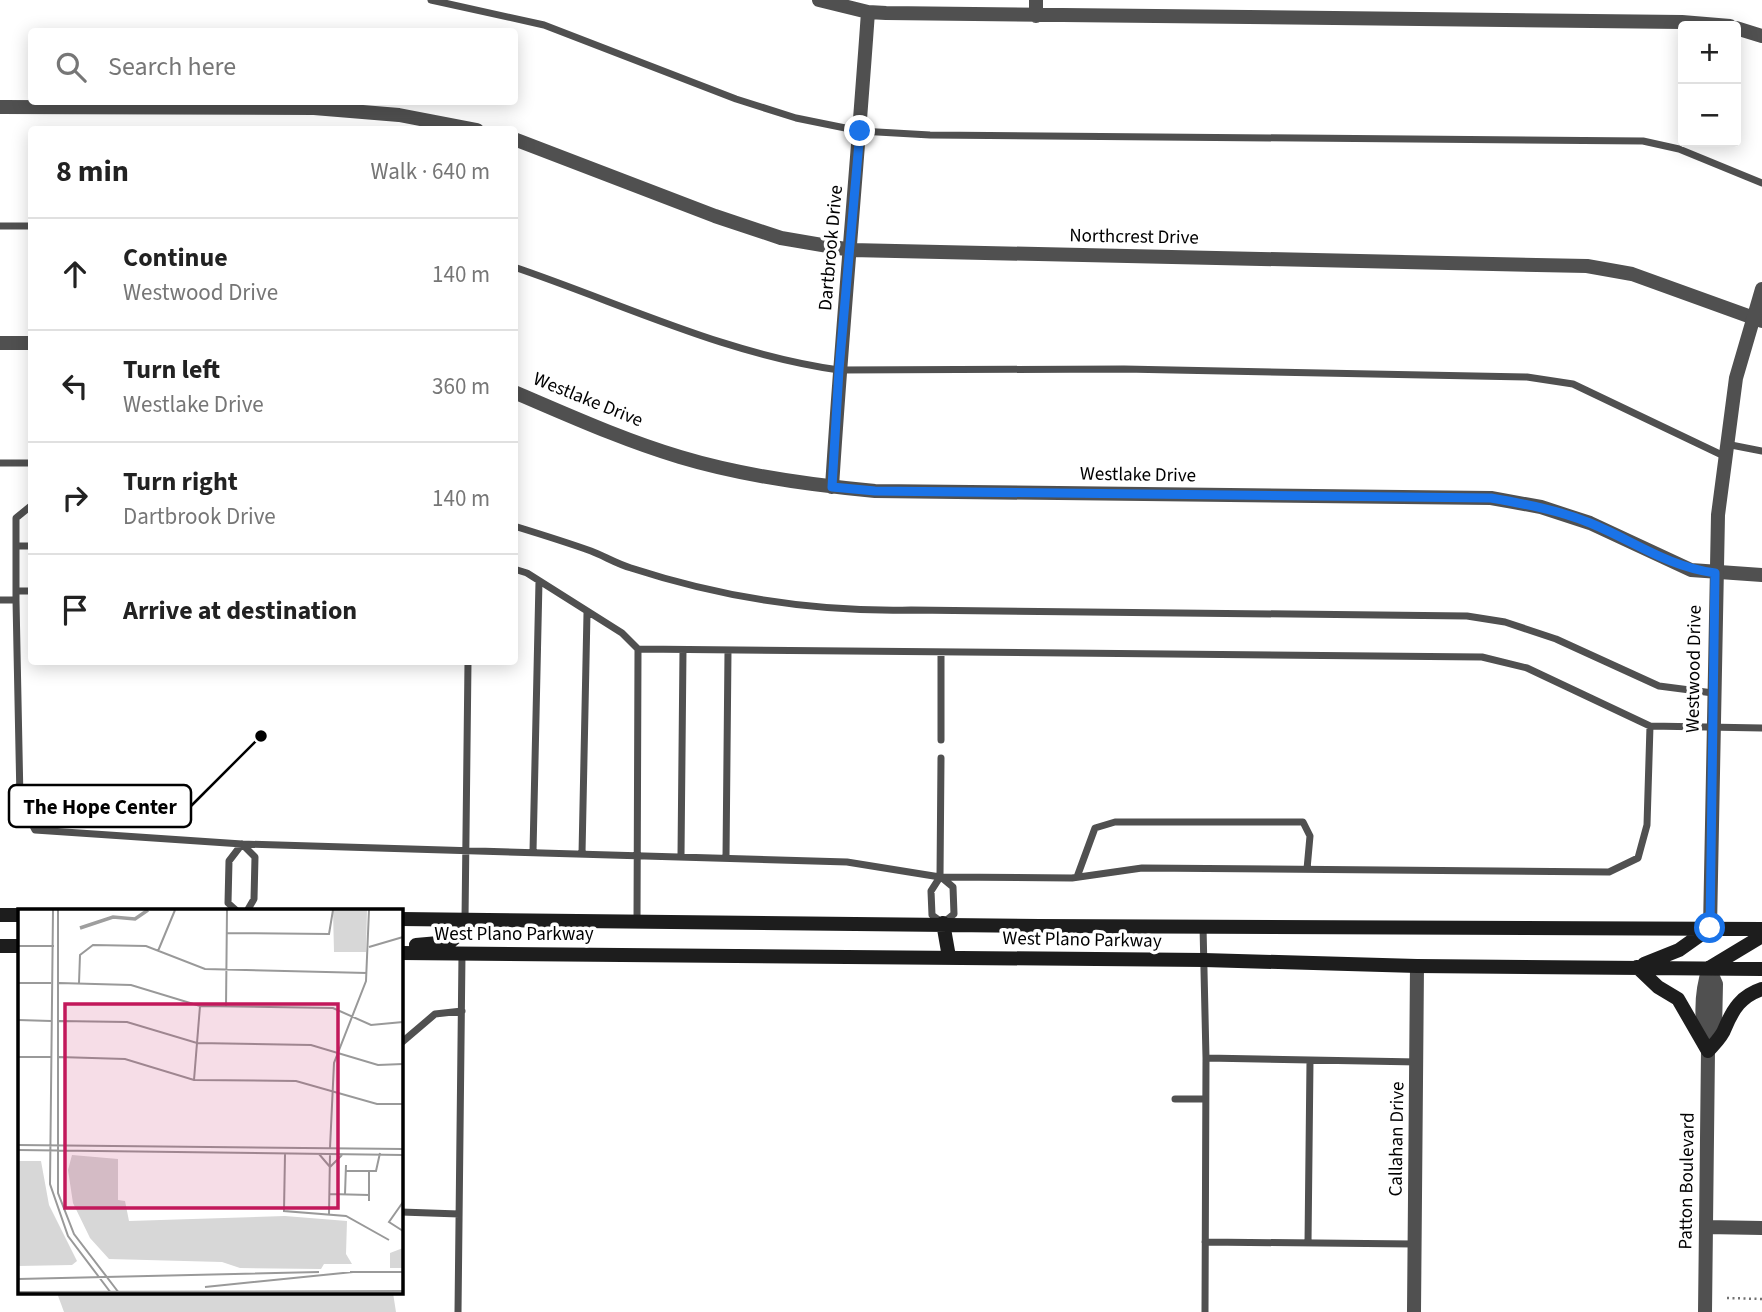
<!DOCTYPE html>
<meta charset="utf-8">
<style>
:root{--surface:#fff;--page:#f2f2f2;--text:#222;--muted:#767676;--line:#e0e0e0}
body{margin:0;font-family:"Source Sans 3",sans-serif;background:var(--page);color:var(--text)}
.controls{position:absolute;right:21px;top:21px;display:grid;overflow:hidden;border-radius:7px;box-shadow:0 4px 18px #0003}
.controls button{width:63px;height:63px;display:grid;place-items:center;padding:0;border:0;border-bottom:2px solid var(--line);background:var(--surface);color:var(--text);font:35px sans-serif}
.stop{position:absolute;width:21px;height:21px;margin:-16px;border:5px solid #1a73e8;border-radius:50%;background:#fff}
.stop.end{background:#1a73e8;border-color:#fff;box-shadow:0 2px 7px #0008}
.list{margin:0;padding:0;list-style:none}
h2{display:flex;justify-content:space-between;align-items:center;height:91px;margin:0;padding:0 28px;font-size:30px}
h2 small{font-size:23px;font-weight:400;color:var(--muted)}
.list li{display:grid;grid-template-columns:46px 1fr auto;gap:21px;align-items:center;box-sizing:border-box;height:112px;padding:0 28px;border-top:2px solid var(--line)}
.list b{display:block;font-size:26px;white-space:nowrap}
.list p{margin:0;font-size:23px;white-space:nowrap;color:var(--muted)}
.list em{font-size:23px;font-style:normal;color:var(--muted)}
.icon{flex:none;width:38px;height:38px;fill:none;stroke:currentColor;stroke-width:2;stroke-linecap:round;stroke-linejoin:round}
.map{position:relative;flex:none;width:1762px;height:1312px;overflow:hidden}
.search{position:absolute;background:var(--surface);box-shadow:0 4px 18px #0003;left:28px;top:28px;width:490px;height:77px;display:flex;align-items:center;gap:18px;box-sizing:border-box;padding:0 24px;border-radius:7px;color:var(--muted);font-size:26px}
.panel{position:absolute;background:var(--surface);box-shadow:0 4px 18px #0003;left:28px;top:126px;width:490px;height:539px;border-radius:7px}
.map>svg:first-child{display:block}
</style>
<div class="map">
<svg width="1762" height="1312" viewBox="0 0 1762 1312">
<rect width="100%" height="100%" fill="#fff"/>
<path fill="#d7d7d7" d="M57 1293H393L396 1312H64Z"/>
<g fill="none" stroke-linecap="round" stroke-linejoin="round">
<path stroke="#727272" stroke-width="2.5" stroke-dasharray="2 3.5" stroke-linecap="butt" d="M1727 1298 1762 1299"/>
<path stroke="#505050" stroke-width="7" d="M431 0 544 25 736 99 796 118 860 131 930 135 1643 141 1679 149 1762 183
M0 226H32
M514 267C623 304 725 354 839 370L1124 369 1527 377 1573 384 1724 456
M1726 444 1762 451
M0 463H32
M514 526C540 534 566 542 591 551 604 556 617 564 631 568 720 597 817 612 911 610L1467 616 1505 622 1556 639 1659 686 1713 693
M16 546H32
M514 569 527 573 622 633 638 649
M16 591H32
M0 600H16V518L32 505
M16 600 20 800 35 830 242 844 847 862 940 877 1072 878 1142 868 1609 872 1638 858 1647 825 1650 726 1762 728
M941 740V653
M941 758 940 877 931 891 932 915 943 923 954 914 953 887 941 877
M533 852 539 581
M582 854 587 613
M681 856 683 650
M726 858 728 651
M1077 877 1095 828 1115 822H1303L1310 836 1307 869
M237 911 228 903 229 861 242 844 255 857 254 899 247 911
M465 920 468 662
M637 922 638 649 1482 657 1527 668 1650 726
M1203 926 1206 1058 1205 1312
M401 1043 435 1014 462 1011
M1206 1058 1418 1062
M1175 1099H1205
M401 1212 459 1214
M1205 1242 1414 1244
M1308 1243 1310 1061
M458 1312 462 954"/>
<path stroke="#505050" stroke-width="14" d="M819 0 868 12 886 13 1682 22 1730 26
M1036 16V0
M1736 28 1762 36
M0 107 314 108 399 115 477 130
M514 139 715 216 781 238 851 250 1587 266 1632 274 1762 321
M0 343H32
M514 392C568 415 623 440 680 457 743 476 809 485 875 491L1491 498 1541 507 1590 523 1691 570 1762 575
M832 487C842 328 857 170 868 12
M1708 1051 1715 1030 1716 984 1709 968
M1706 1227 1762 1228
M1414 1312 1417 966
M1705 1312 1708 1051C1701 1024 1700 995 1709 968"/>
<path stroke="#505050" stroke-width="14" d="M1710 928 1718 515 1736 378 1762 289"/>
<path stroke="#1d1d1d" stroke-width="14" d="M0 915H19
M401 919 1039 926 1762 929
M943 923 949 957
M416 945 450 942 476 920
M0 946H19
M401 953 1204 960 1417 966 1762 969
M1644 964 1679 950 1710 928
M1637 967 1658 987 1678 999 1708 1051C1714 1044 1722 1037 1725 1028 1733 1009 1741 996 1762 989
M1709 968 1762 936"/>
</g>
<g fill="none" stroke-linecap="round" stroke-linejoin="round">
<path stroke="#1a73e8" stroke-width="9" d="M860 131 839 370 832 487 875 491 1491 498C1525 504 1558 510 1590 523 1634 541 1666 566 1715 573L1710 928"/>
</g>
<g text-anchor="middle" dominant-baseline="central" stroke-width="7" stroke-linejoin="round" paint-order="stroke">
<g font-size="19" fill="#000" stroke="#fff">
<text transform="translate(1134 237) rotate(1)">Northcrest Drive</text>
<text transform="translate(831 248) rotate(-85)">Dartbrook Drive</text>
<text transform="translate(588 400) rotate(22)">Westlake Drive</text>
<text transform="translate(1138 475) rotate(1)">Westlake Drive</text>
<text transform="translate(1694 669) rotate(-89)">Westwood Drive</text>
<text x="514" y="934">West Plano Parkway</text>
<text transform="translate(1082 940) rotate(1)">West Plano Parkway</text>
<text transform="translate(1397 1139) rotate(-89)">Callahan Drive</text>
<text transform="translate(1687 1181) rotate(-89)">Patton Boulevard</text>
</g>
</g>
<g transform="translate(18 909)">
<rect width="385" height="385" fill="#fff"/>
<path d="M315 1H349L348 43H316ZM54 246 100 250V291L107 292 111 312 267 307 329 312 328 345 334 355H306L303 360 222 359 204 353 91 350 72 329 55 294 50 261ZM0 252H23L31 296 59 352 54 356 0 357ZM385 339V359H372V344Z" fill="#d7d7d7"/>
<path fill="none" stroke="#9e9e9e" stroke-width="3.5" d="M62 19 95 8 117 10 130 1"/>
<path fill="none" stroke="#999" stroke-width="2" d="M35 1 32 275 50 327 93 384M40 1V284L56 325 101 384M208 24 311 25 315 1M0 37H36M351 38 385 28M140 42 157 1M0 74H33M41 74 113 76 182 97 315 99 353 116 385 113M61 74 62 46 75 36 128 37 187 60 349 64M208 98 209 1M0 111 33 112M41 112 109 113 179 134 293 136 360 156 385 155M0 148H33M41 148 107 150 176 171 278 172 359 195H385M176 171 182 97M0 236 385 240M312 239 316 154 348 72 351 1M0 241 385 246M267 245 266 302 328 307 371 331M301 245 312 258 324 246M328 262H358L362 244M312 285 351 286M327 285 328 256M351 292V263M385 293 371 313 385 322M311 305 312 245M332 363H385M0 370 301 363M187 378 335 363M0 383 385 382"/>
<path fill="#c2185b" fill-opacity="0.15" stroke="#c2185b" stroke-width="3.5" d="M47 95H320V299H47Z"/>
<rect width="385" height="385" fill="none" stroke="#000" stroke-width="3.5"/>
</g>
<path fill="none" stroke="#000" stroke-width="2.5" d="M261 736L191 806"/>
<circle fill="#000" stroke="#fff" stroke-width="2.5" cx="261" cy="736" r="7"/>
<rect fill="#fff" stroke="#000" stroke-width="2.5" x="9" y="785" width="182" height="42" rx="7"/>
<g font-size="21" text-anchor="middle" font-weight="bold" fill="#000">
<text x="100" y="814">The Hope Center</text>
</g>
</svg>
<div class="controls">
<button>+</button>
<button>−</button>
</div>
<div class="stop" style="left:1710px;top:928px"></div>
<div class="stop end" style="left:860px;top:131px"></div>
<div class="search"><svg class="icon" aria-label="search" viewBox="0 0 24 24"><circle cx="10" cy="10" r="6"/><path d="M15 15l6 6"/></svg>Search here</div>
<section class="panel">
<h2>8 min<small>Walk · 640 m</small></h2>
<ul class="list">
<li><svg class="icon" aria-label="ahead" viewBox="0 0 24 24"><path d="M12 20V5M6 11l6-6 6 6"/></svg><div><b>Continue</b><p>Westwood Drive</p></div><em>140 m</em></li>
<li><svg class="icon" aria-label="left" viewBox="0 0 24 24"><path d="M17 20v-9H6M10 6l-5 5 5 5"/></svg><div><b>Turn left</b><p>Westlake Drive</p></div><em>360 m</em></li>
<li><svg class="icon" aria-label="right" viewBox="0 0 24 24"><path d="M7 20v-9h11M14 6l5 5-5 5"/></svg><div><b>Turn right</b><p>Dartbrook Drive</p></div><em>140 m</em></li>
<li><svg class="icon" aria-label="arrive" viewBox="0 0 24 24"><path d="M6 21V4h12l-3 4 3 4H6"/></svg><div><b>Arrive at destination</b></div></li>
</ul>
</section>
</div>
